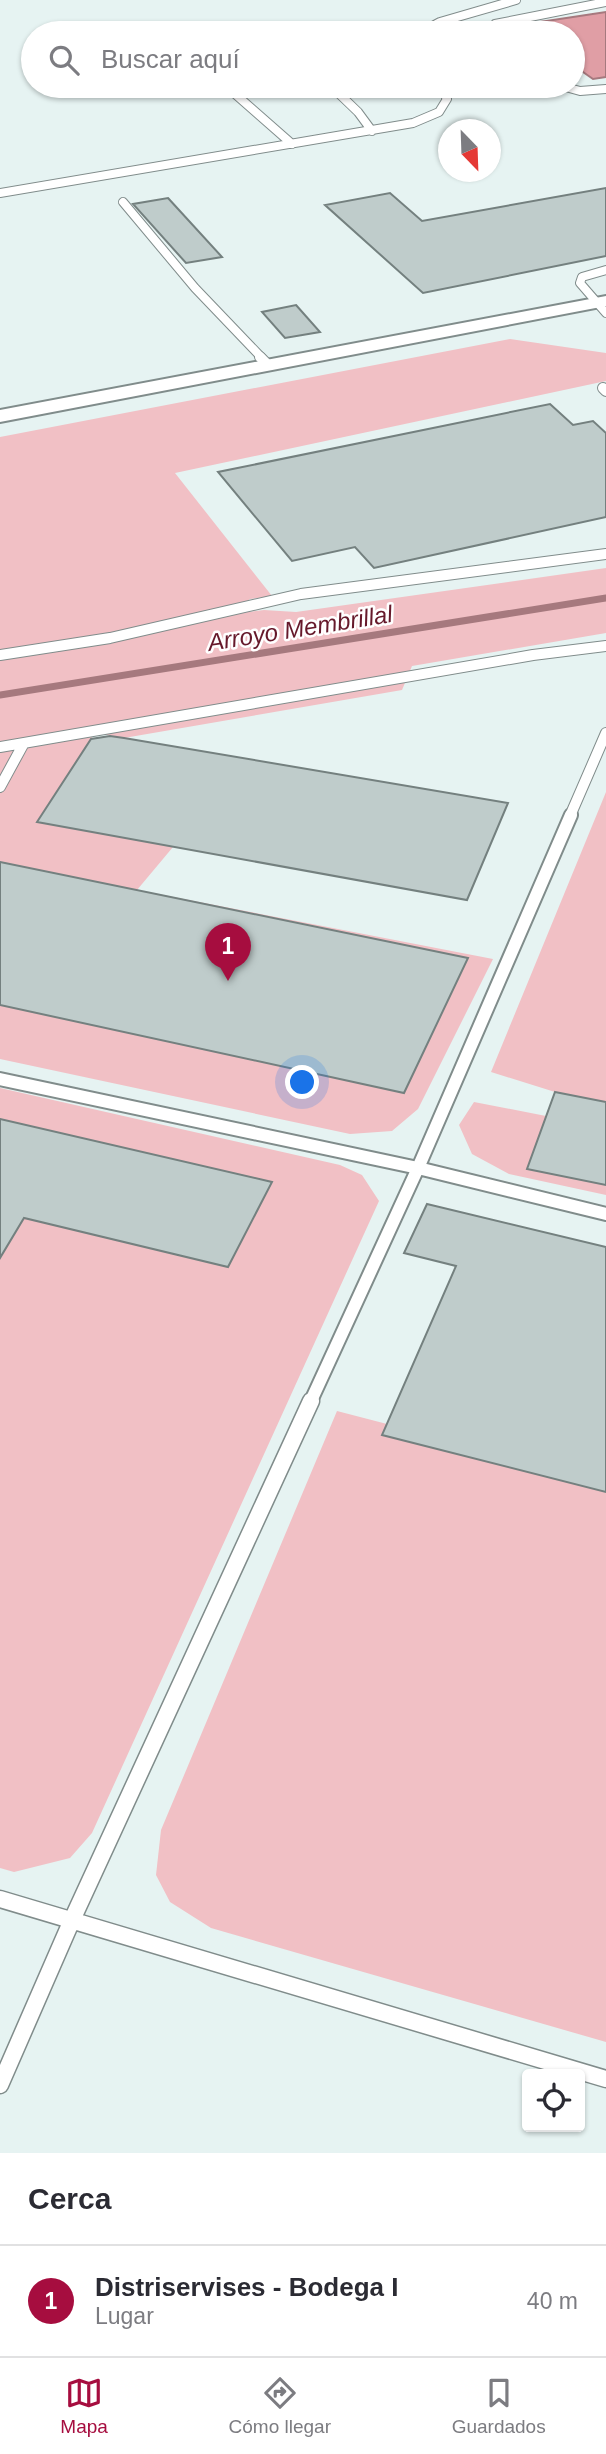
<!DOCTYPE html>
<html lang="es">
<meta charset="utf-8">
<style>
:root{--surface:#fff;--page:#f7f7f7;--text:#2b2b33;--muted:#7c7c81;--line:#e1e1e2;--accent:#a60d3f}
body{margin:0;font-family:Arial,sans-serif;background:var(--page);color:var(--text)}
.controls{position:absolute;right:21px;bottom:21px;display:grid;overflow:hidden;border-radius:7px;box-shadow:0 2px 5px #0004}
.controls button{width:63px;height:63px;display:grid;place-items:center;padding:0;border:0;border-bottom:2px solid var(--line);background:var(--surface);color:var(--text);font:35px sans-serif}
.compass{position:absolute;left:438px;top:119px;width:63px;height:63px;border-radius:50%;background:var(--surface);box-shadow:0 2px 5px #0004;rotate:157deg}
.you{position:absolute;left:303px;top:1083px;width:24px;height:24px;margin:-18px;border:5px solid #fff;border-radius:50%;background:#1a73e8;box-shadow:0 0 0 10px #1a73e833}
.badge{display:grid;place-items:center;width:46px;height:46px;border-radius:50%;background:var(--accent);color:#fff;font-size:23px;font-weight:700}
.pin{position:absolute;translate:-50% -58px;filter:drop-shadow(0 2px 4px #0008)}
.pin::after{content:'';position:absolute;top:37px;width:24px;height:21px;background:inherit;clip-path:polygon(0 0,100% 0,50% 100%)}
.list{margin:0;padding:0;list-style:none}
h2{display:flex;justify-content:space-between;align-items:center;height:91px;margin:0;padding:0 28px;font-size:30px}
h2 small{font-size:23px;font-weight:400;color:var(--muted)}
.list li{display:grid;grid-template-columns:46px 1fr auto;gap:21px;align-items:center;box-sizing:border-box;height:112px;padding:0 28px;border-top:2px solid var(--line)}
.list b{display:block;font-size:26px;white-space:nowrap}
.list p{margin:0;font-size:23px;white-space:nowrap;color:var(--muted)}
.list em{font-size:23px;font-style:normal;color:var(--muted)}
.icon{flex:none;width:38px;height:38px;fill:none;stroke:currentColor;stroke-width:2;stroke-linecap:round;stroke-linejoin:round}
.map{position:relative;flex:none;width:606px;height:2153px;overflow:hidden}
.search{position:absolute;background:var(--surface);box-shadow:0 2px 5px #0004;left:21px;right:21px;top:21px;height:77px;display:flex;align-items:center;gap:18px;box-sizing:border-box;padding:0 24px;border-radius:38px;color:var(--muted);font-size:26px}
.sheet{height:203px;background:var(--surface)}
nav{display:flex;justify-content:space-around;align-items:center;box-sizing:border-box;height:98px;border-top:2px solid var(--line);background:var(--surface);font-size:19px;color:var(--muted)}
nav a{display:grid;justify-items:center;gap:4px}
nav .on{color:var(--accent)}
.map>svg:first-child{display:block}
</style>
<div class="map">
<svg width="606" height="2153" viewBox="0 0 606 2153">
<rect width="100%" height="100%" fill="#e6f3f2"/>
<path fill="#f1c0c5" d="M510 339 606 353V381L175 473 272 596 250 599 233 614 264 610 296 612 606 568V633L412 666 402 690 124 738 95 733 37 822 173 847 137 890 493 959 418 1109 392 1131 350 1134 0 1059V437Z
M606 792V1102L555 1092 491 1072Z
M0 1088 340 1165 362 1175 379 1201 92 1833 70 1858 14 1872 0 1868Z
M474 1102 546 1116 527 1169 606 1185V1195L509 1174 472 1154 459 1125Z
M337 1411 606 1481V2042L211 1928 170 1902 156 1875 161 1830Z"/>
<path fill="#e09ea5" stroke="#a6797e" stroke-width="2" d="M606 12V77L593 79 573 65V33H527L520 25Z"/>
<g fill="none" stroke-linecap="round" stroke-linejoin="round">
<path stroke="#a6797e" stroke-width="7" d="M0 695 606 598"/>
</g>
<path fill="#bfcccb" stroke="#74807f" stroke-width="2" d="M606 188V256L423 293 325 205 390 193 422 221Z
M168 198 222 257 186 263 133 204Z
M296 305 320 332 285 338 262 312Z
M550 404 573 425 593 421 606 433V517L374 568 355 547 292 561 218 472Z
M110 736 124 738 508 803 467 900 37 822 91 739Z
M0 862 468 958 404 1093 0 1005Z
M555 1092 606 1102V1185L527 1169Z
M0 1119 272 1182 228 1267 24 1218 0 1258Z
M427 1204 606 1247V1492L382 1435 456 1266 404 1253Z"/>
<g fill="none" stroke-linecap="round" stroke-linejoin="round">
<defs>
<path id="lane-far3" d="M420 33 440 22 516 0
M496 33 491 29 495 24 606 2
M226 86 292 144
M331 86 358 112 372 131
M562 86 580 91 606 89
M0 193 413 123 439 112 447 99 440 86
M123 202 195 288 262 358
M606 270 582 277 580 283 606 313"/>
<path id="lane-far2" d="M260 357 268 365
M603 388 606 391
M0 655 110 638 301 594 606 554
M0 747 533 655 606 646
M0 787 24 743
M570 816 606 733"/>
<path id="lane-far1" d="M0 1079 418 1168 606 1214
M310 1403 418 1168 571 815"/>
<path id="lane" d="M0 1899 606 2079
M0 2085 72 1920 311 1401"/>
<path id="street" d="M606 296V306L0 422V410Z"/>
</defs>
<use href="#lane-far3" stroke="#808c8b" stroke-width="10"/>
<use href="#lane-far2" stroke="#808c8b" stroke-width="12"/>
<use href="#lane-far1" stroke="#808c8b" stroke-width="16"/>
<use href="#lane" stroke="#808c8b" stroke-width="19"/>
<use href="#street" stroke="#808c8b" stroke-width="4"/>
<use href="#lane-far3" stroke="#fff" stroke-width="8"/>
<use href="#lane-far2" stroke="#fff" stroke-width="10"/>
<use href="#lane-far1" stroke="#fff" stroke-width="12"/>
<use href="#lane" stroke="#fff" stroke-width="16"/>
<use href="#street" fill="#fff" fill-rule="evenodd"/>
</g>
<g text-anchor="middle" dominant-baseline="central" stroke-width="5" stroke-linejoin="round" paint-order="stroke">
<g font-size="24" font-style="italic" fill="#66192b" stroke="#fff">
<text transform="translate(300 628) rotate(-9)">Arroyo Membrillal</text>
</g>
</g>
</svg>
<div class="controls">
<button><svg class="icon" aria-label="locate" viewBox="0 0 24 24"><circle cx="12" cy="12" r="6"/><path d="M12 2v4M12 18v4M2 12h4M18 12h4"/></svg></button>
</div>
<svg class="compass" viewBox="-18 -18 36 36"><path d="M0-13l5 13h-10z" fill="#e53935"/><path d="M0 13l5-13h-10z" fill="#7c7c81"/></svg>
<div class="you"></div>
<div class="pin badge" style="left:228px;top:981px">1</div>
<div class="search"><svg class="icon" aria-label="search" viewBox="0 0 24 24"><circle cx="10" cy="10" r="6"/><path d="M15 15l6 6"/></svg>Buscar aquí</div>
</div>
<section class="sheet">
<h2>Cerca<small></small></h2>
<ul class="list">
<li><span class="badge">1</span><div><b>Distriservises - Bodega I</b><p>Lugar</p></div><em>40 m</em></li>
</ul>
</section>
<nav>
<a class="on"><svg class="icon" aria-label="map" viewBox="0 0 24 24"><path d="M3 6l6-2 6 2 6-2v14l-6 2-6-2-6 2zM9 4v14M15 6v14"/></svg>Mapa</a>
<a><svg class="icon" aria-label="directions" viewBox="0 0 24 24"><path d="M12 3l9 9-9 9-9-9zM9 14v-3h6M13 9l2 2-2 2"/></svg>Cómo llegar</a>
<a><svg class="icon" aria-label="saved" viewBox="0 0 24 24"><path d="M7 4h10v16l-5-4-5 4z"/></svg>Guardados</a>
</nav>
